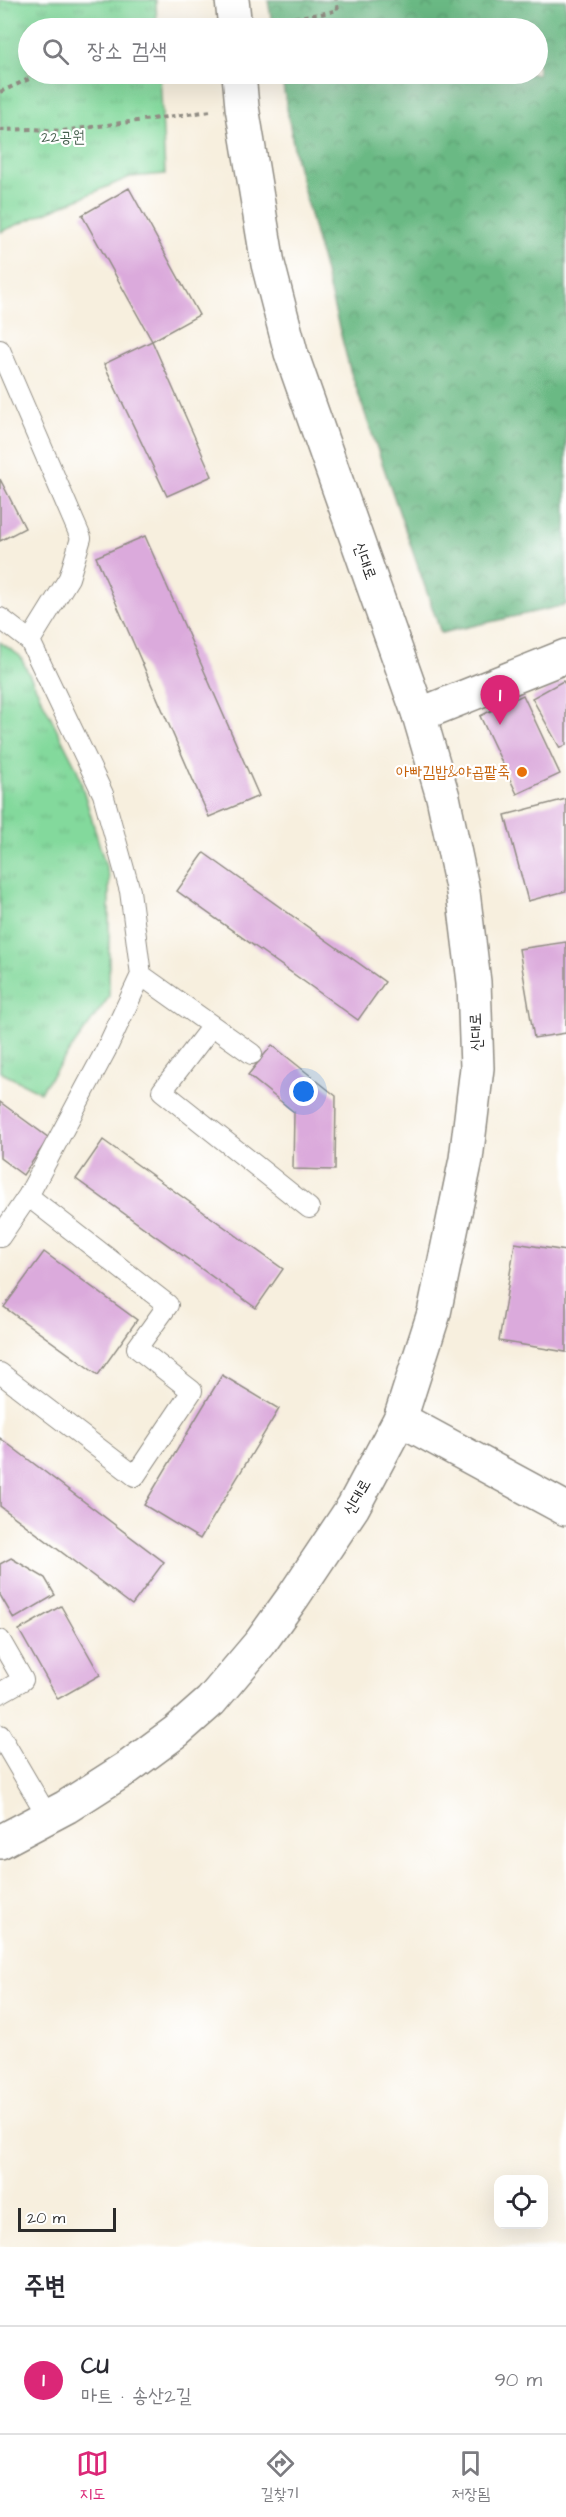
<!DOCTYPE html>
<html lang="ko">
<meta charset="utf-8">
<style>
:root{--surface:#fff;--page:#f2f2f3;--text:#2b2b33;--muted:#7c7c81;--line:#e1e1e2;--accent:#db2777}
body{margin:0;font-family:"Architects Daughter","Poor Story",sans-serif;background:var(--page);color:var(--text)}
.controls{position:absolute;right:18px;bottom:18px;display:grid;overflow:hidden;border-radius:12px;box-shadow:0 6px 24px #0002}
.controls button{width:54px;height:54px;display:grid;place-items:center;padding:0;border:0;border-bottom:2px solid var(--line);background:var(--surface);color:var(--text);font:30px sans-serif}
.scale{position:absolute;left:18px;bottom:15px;width:98px;box-sizing:border-box;padding-left:6px;border:3px solid #2b2b2b;border-top:0;font-size:16px;line-height:21px;white-space:nowrap;color:#2b2b2b;-webkit-text-stroke:4px #fff;paint-order:stroke}
.you{position:absolute;left:304px;top:1092px;width:21px;height:21px;margin:-15px;border:4px solid #fff;border-radius:50%;background:#1a73e8;box-shadow:0 0 0 9px #1a73e833}
.badge{display:grid;place-items:center;width:39px;height:39px;border-radius:50%;background:var(--accent);color:#fff;font-size:20px;font-weight:700}
.pin{position:absolute;translate:-50% -50px;filter:drop-shadow(0 2px 3px #0008)}
.pin::after{content:'';position:absolute;top:32px;width:21px;height:18px;background:inherit;clip-path:polygon(0 0,100% 0,50% 100%)}
.list{margin:0;padding:0;list-style:none}
h2{display:flex;justify-content:space-between;align-items:center;height:78px;margin:0;padding:0 24px;font-size:26px}
h2 small{font-size:20px;font-weight:400;color:var(--muted)}
.list li{display:grid;grid-template-columns:39px 1fr auto;gap:18px;align-items:center;box-sizing:border-box;height:108px;padding:0 24px;border-top:2px solid var(--line)}
.list b{display:block;font-size:22px;white-space:nowrap}
.list p{margin:0;font-size:20px;white-space:nowrap;color:var(--muted)}
.list em{font-size:20px;font-style:normal;color:var(--muted)}
.icon{flex:none;width:33px;height:33px;fill:none;stroke:currentColor;stroke-width:2;stroke-linecap:round;stroke-linejoin:round}
.map{position:relative;flex:none;width:566px;height:2247px;overflow:hidden}
.search{position:absolute;background:var(--surface);box-shadow:0 6px 24px #0002;left:18px;right:18px;top:18px;height:66px;display:flex;align-items:center;gap:15px;box-sizing:border-box;padding:0 21px;border-radius:33px;color:var(--muted);font-size:22px}
.sheet{height:186px;background:var(--surface)}
nav{display:flex;justify-content:space-around;align-items:center;box-sizing:border-box;height:84px;border-top:2px solid var(--line);background:var(--surface);font-size:16px;color:var(--muted)}
nav a{display:grid;justify-items:center;gap:3px}
nav .on{color:var(--accent)}
.map>svg:first-child{display:block}
</style>
<div class="map">
<svg width="566" height="2247" viewBox="0 0 566 2247">
<defs>
<pattern id="grass-tufts" width="24" height="20" patternUnits="userSpaceOnUse" patternTransform="scale(1.5)"><rect width="24" height="20" fill="#83d99c"/><path d="M3 7l-1-3M5 7V3M7 7l1-3M15 17l-1-3M17 17v-4M19 17l1-3" fill="none" stroke="#71ba87"/></pattern>
<pattern id="forest-crowns" width="20" height="18" patternUnits="userSpaceOnUse" patternTransform="scale(1.5)"><rect width="20" height="18" fill="#6ab984"/><path d="M2 6a3 3 0 1 1 6 0M12 15a3 3 0 1 1 6 0" fill="none" stroke="#57976c"/></pattern>
</defs>
<rect width="100%" height="100%" fill="#fff"/>
<filter id="ink" filterUnits="userSpaceOnUse"><feTurbulence type="fractalNoise" baseFrequency=".0167" numOctaves="2"/><feDisplacementMap in="SourceGraphic" scale="12" xChannelSelector="R" yChannelSelector="G"/><feConvolveMatrix kernelMatrix="1 2 1 2 8 2 1 2 1" color-interpolation-filters="sRGB"/></filter>
<filter id="wash" filterUnits="userSpaceOnUse"><feTurbulence type="fractalNoise" baseFrequency=".008" numOctaves="4" result="noise"/><feDisplacementMap in="SourceGraphic" scale="24" xChannelSelector="R" yChannelSelector="G"/><feGaussianBlur stdDeviation="1.35" result="paint"/><feColorMatrix in="noise" values="0 0 0 0 0 0 0 0 0 0 0 0 0 0 0 0 0 1.4 0 .05"/><feComposite in="paint" operator="in"/></filter>
<g filter="url(#wash)">
<rect width="100%" height="100%" fill="#f7efde"/>
<path fill="url(#grass-tufts)" stroke="#578264" stroke-width="1.5" d="M0 0H156L157 28H28V74H160L165 174 130 177 0 232Z
M0 642 20 656 77 769 109 877V997L40 1092 0 1072Z"/>
<path fill="url(#forest-crowns)" stroke="#4a7258" stroke-width="1.5" d="M268 0H566V605L441 633 350 370 296 160 281 74H538V28H273Z"/>
<g id="blocks">
<path fill="#dbaadc" d="M129 188 199 315 152 341 82 215Z
M152 341 212 476 167 496 104 364Z
M0 479 25 528 0 541Z
M145 536 259 796 209 817 96 557Z
M563 681 566 685V745L560 748 532 698Z
M523 695 560 774 517 794 480 716Z
M566 799V891L528 901 505 815Z
M204 853 385 982 358 1020 177 891Z
M566 942V1033L534 1038 519 949Z
M272 1045 336 1096 335 1170 293 1169 294 1112 248 1075Z
M0 1102 49 1138 23 1175 0 1158Z
M103 1140 283 1269 256 1308 76 1179Z
M515 1243 566 1251V1352L499 1341Z
M44 1252 137 1320 98 1375 4 1307Z
M222 1375 279 1409 200 1539 144 1505Z
M0 1438 164 1562 132 1605 0 1506Z
M11 1558 45 1578 55 1595 14 1619 0 1595V1564Z
M61 1606 100 1675 58 1699 19 1630Z"/>
</g>
</g>
<g filter="url(#ink)">
<use href="#blocks" fill-opacity="0" stroke="#918d84" stroke-width="1.5"/>
<g fill="none" stroke-linecap="round" stroke-linejoin="round">
<defs>
<path id="lane" d="M0 350 81 538 69 578 30 641
M0 618 30 641 103 794 130 891 141 975
M212 1026 162 1091 309 1208
M28 1196 106 1050 141 975 252 1054
M0 1237 28 1196 168 1305 137 1348 192 1391 135 1476 0 1373
M0 1640 23 1680 0 1693
M0 1735 48 1817"/>
<path id="street" d="M419 715 566 656
M400 1419 566 1509"/>
<path id="secondary" d="M232 0 235 28
M0 1842 66 1807 127 1768 177 1731 211 1701 260 1643 293 1597 353 1507 400 1419 434 1313 466 1159 477 1068 474 982 463 892 443 797 419 715 291 353 268 264 242 107 239 74"/>
</defs>
<use href="#lane" stroke="#918d84" stroke-width="22"/>
<use href="#street" stroke="#918d84" stroke-width="36"/>
<use href="#secondary" stroke="#918d84" stroke-width="36"/>
<path stroke="#918d84" stroke-width="4" stroke-dasharray="4.5 4.5" stroke-linecap="butt" d="M321 14 338 10 336 0
M0 92 40 74
M0 130 33 129 62 131 211 111"/>
<use href="#lane" stroke="#fff" stroke-width="20"/>
<use href="#street" stroke="#fff" stroke-width="33"/>
<use href="#secondary" stroke="#fff" stroke-width="33"/>
<path stroke="#918d84" stroke-width="4" stroke-dasharray="4.5 4.5" stroke-linecap="butt" d="M205 28 321 14"/>
</g>
</g>
<circle fill="#e8710a" stroke="#fff" stroke-width="2" cx="522" cy="772" r="6"/>
<g text-anchor="middle" dominant-baseline="central" stroke-width="4.5" stroke-linejoin="round" paint-order="stroke">
<g font-size="16" fill="#455f4d" stroke="#fff">
<text x="63" y="137">22공원</text>
</g>
<g font-size="16" fill="#2b2b2b" stroke="#fff">
<text transform="translate(365 561) rotate(70)">신대로</text>
<text transform="translate(476 1032) rotate(-92)">신대로</text>
<text transform="translate(357 1497) rotate(-60)">신대로</text>
</g>
<g font-size="16" fill="#c56008" stroke="#fff" text-anchor="end">
<text x="510" y="772">아빠김밥&amp;야곱팥죽</text>
</g>
</g>
</svg>
<div class="controls">
<button><svg class="icon" aria-label="locate" viewBox="0 0 24 24"><circle cx="12" cy="12" r="6"/><path d="M12 2v4M12 18v4M2 12h4M18 12h4"/></svg></button>
</div>
<div class="scale">20 m</div>
<div class="you"></div>
<div class="pin badge" style="left:500px;top:725px">1</div>
<div class="search"><svg class="icon" aria-label="search" viewBox="0 0 24 24"><circle cx="10" cy="10" r="6"/><path d="M15 15l6 6"/></svg>장소 검색</div>
</div>
<section class="sheet">
<h2>주변<small></small></h2>
<ul class="list">
<li><span class="badge">1</span><div><b>CU</b><p>마트 · 송산2길</p></div><em>90 m</em></li>
</ul>
</section>
<nav>
<a class="on"><svg class="icon" aria-label="map" viewBox="0 0 24 24"><path d="M3 6l6-2 6 2 6-2v14l-6 2-6-2-6 2zM9 4v14M15 6v14"/></svg>지도</a>
<a><svg class="icon" aria-label="directions" viewBox="0 0 24 24"><path d="M12 3l9 9-9 9-9-9zM9 14v-3h6M13 9l2 2-2 2"/></svg>길찾기</a>
<a><svg class="icon" aria-label="saved" viewBox="0 0 24 24"><path d="M7 4h10v16l-5-4-5 4z"/></svg>저장됨</a>
</nav>
